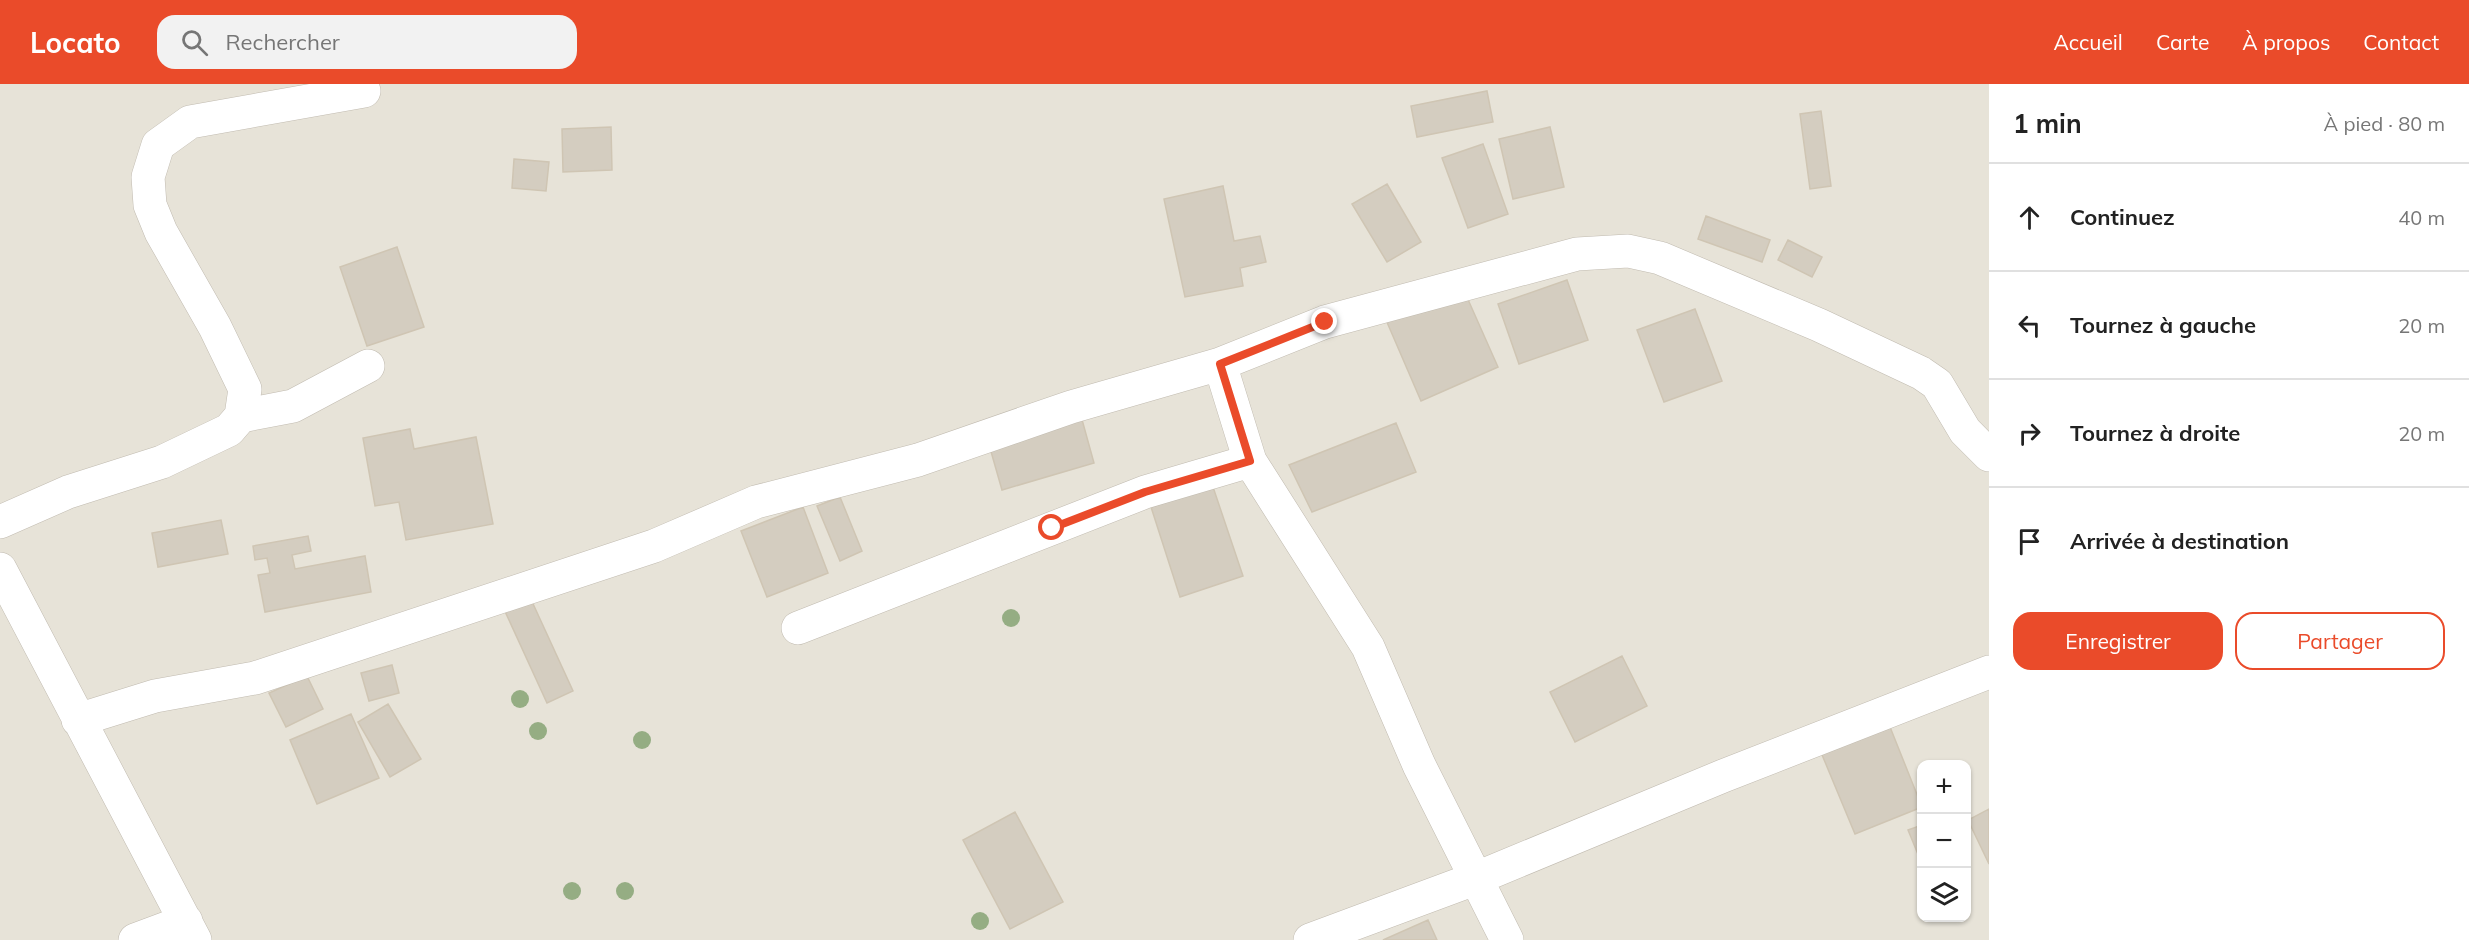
<!DOCTYPE html>
<html lang="fr">
<meta charset="utf-8">
<style>
:root{--surface:#fff;--page:#f2f2f2;--text:#222;--muted:#767676;--line:#e0e0e0;--accent:#ea4b2a}
body{margin:0;font-family:Mulish,sans-serif;background:var(--page);color:var(--text)}
.controls{position:absolute;right:18px;bottom:18px;display:grid;overflow:hidden;border-radius:12px;box-shadow:0 2px 4px #0004}
.controls button{width:54px;height:54px;display:grid;place-items:center;padding:0;border:0;border-bottom:2px solid var(--line);background:var(--surface);color:var(--text);font:30px sans-serif}
.stop{position:absolute;width:18px;height:18px;margin:-14px;border:4px solid #ea4b2a;border-radius:50%;background:#fff}
.stop.end{background:#ea4b2a;border-color:#fff;box-shadow:0 2px 6px #0008}
.list{margin:0;padding:0;list-style:none}
h2{display:flex;justify-content:space-between;align-items:center;height:78px;margin:0;padding:0 24px;font-size:26px}
h2 small{font-size:20px;font-weight:400;color:var(--muted)}
.list li{display:grid;grid-template-columns:39px 1fr auto;gap:18px;align-items:center;box-sizing:border-box;height:108px;padding:0 24px;border-top:2px solid var(--line)}
.list b{display:block;font-size:22px;white-space:nowrap}
.list em{font-size:20px;font-style:normal;color:var(--muted)}
.actions{display:flex;gap:12px;padding:18px 24px}
.actions a{flex:1;padding:14px 0;border:2px solid var(--accent);border-radius:18px;text-align:center;font-size:21px;color:var(--accent)}
.actions .main{background:var(--accent);color:#fff}
.icon{flex:none;width:33px;height:33px;fill:none;stroke:currentColor;stroke-width:2;stroke-linecap:round;stroke-linejoin:round}
.map{position:relative;flex:none;width:1989px;height:856px;overflow:hidden}
header{display:flex;align-items:center;gap:36px;box-sizing:border-box;height:84px;padding:0 30px;background:var(--accent);color:#fff}
header strong{font-size:28px}
nav{display:flex;gap:33px;margin-inline-start:auto;font-size:21px}
.search{width:420px;height:54px;background:var(--page);display:flex;align-items:center;gap:15px;box-sizing:border-box;padding:0 21px;border-radius:18px;color:var(--muted);font-size:22px}
main{display:flex}
aside{flex:1;background:var(--surface)}
.map>svg:first-child{display:block}
</style>
<header>
<strong>Locato</strong>
<div class="search"><svg class="icon" aria-label="search" viewBox="0 0 24 24"><circle cx="10" cy="10" r="6"/><path d="M15 15l6 6"/></svg>Rechercher</div>
<nav><a>Accueil</a><a>Carte</a><a>À propos</a><a>Contact</a></nav>
</header>
<main>
<div class="map">
<svg width="1989" height="856" viewBox="0 0 1989 856">
<rect width="100%" height="100%" fill="#f3f1e9"/>
<path fill="#e7e3d8" fill-rule="evenodd" d="M0 0H1989V856H0ZM1922 680H1966V834H1922Z"/>
<path fill="#d4cdc0" stroke="#cfc5b3" stroke-width="1.5" d="M1487 7 1493 38 1417 53 1411 22Z
M1821 27 1831 102 1810 105 1800 30Z
M611 43 612 86 563 88 562 45Z
M1550 43 1564 103 1513 115 1499 55Z
M1483 60 1508 130 1468 144 1442 74Z
M514 75 549 78 546 107 512 104Z
M1387 100 1421 158 1387 178 1352 120Z
M1223 102 1234 157 1260 152 1266 178 1240 184 1243 202 1185 213 1164 115Z
M1706 132 1770 156 1762 178 1698 155Z
M1788 156 1822 173 1812 193 1778 176Z
M397 163 424 243 367 262 340 183Z
M1567 196 1588 256 1519 280 1498 220Z
M1462 202 1498 283 1421 317 1386 236Z
M1695 225 1722 297 1664 318 1637 246Z
M1081 332 1094 379 1002 406 988 357Z
M1396 339 1416 388 1312 428 1289 381Z
M410 345 414 365 476 353 493 440 406 456 399 418 375 422 363 354Z
M1213 403 1243 492 1180 513 1151 423Z
M840 413 862 467 840 477 817 422Z
M803 423 828 489 767 513 741 447Z
M221 436 228 470 158 483 152 449Z
M308 452 311 467 292 471 295 485 365 472 371 508 265 528 258 491 270 489 267 474 255 476 253 462Z
M529 511 573 607 547 619 503 523Z
M1622 572 1647 622 1575 658 1550 608Z
M392 581 399 609 369 617 361 589Z
M307 592 323 625 286 643 269 609Z
M388 620 421 675 390 693 358 638Z
M351 630 379 694 317 720 290 656Z
M1888 638 1922 723 1855 750 1820 666Z
M1989 725V780L1968 736Z
M1015 728 1063 818 1010 845 963 756Z
M1922 741V780L1908 746Z
M1428 836 1437 856H1383Z"/>
<g fill="none" stroke-linecap="round" stroke-linejoin="round">
<defs>
<path id="street" d="M1220 280 1250 377 1368 563 1419 681 1507 856
M241 332 293 322 368 282
M0 438 68 408 162 378 229 346 241 332 245 305 215 243 161 148 150 121 148 93 158 61 190 38 364 7
M0 485 195 856
M798 544 1145 408 1250 377
M78 636 155 612 255 594 654 462 756 418 918 376 1071 323 1220 280 1325 238 1577 170 1628 167 1660 174 1819 241 1921 289 1937 300 1965 347 1989 371
M135 856 186 837
M1310 856 1477 794 1723 692 1989 588"/>
</defs>
<use href="#street" stroke="#c1bbb0" stroke-width="34"/>
<use href="#street" stroke="#fff" stroke-width="33"/>
</g>
<g fill="#95ad83">
<circle cx="1011" cy="534" r="9"/>
<circle cx="520" cy="615" r="9"/>
<circle cx="538" cy="647" r="9"/>
<circle cx="642" cy="656" r="9"/>
<circle cx="572" cy="807" r="9"/>
<circle cx="625" cy="807" r="9"/>
<circle cx="980" cy="837" r="9"/>
</g>
<g fill="none" stroke-linecap="round" stroke-linejoin="round">
<path stroke="#ea4b2a" stroke-width="8" d="M1052 444 1145 408 1250 377 1220 280 1325 238"/>
</g>
</svg>
<div class="controls">
<button>+</button>
<button>−</button>
<button><svg class="icon" aria-label="layers" viewBox="0 0 24 24"><path d="M12 4l9 5-9 5-9-5zM3 14l9 5 9-5"/></svg></button>
</div>
<div class="stop" style="left:1052px;top:444px"></div>
<div class="stop end" style="left:1325px;top:238px"></div>
</div>
<aside>
<h2>1 min<small>À pied · 80 m</small></h2>
<ul class="list">
<li><svg class="icon" aria-label="ahead" viewBox="0 0 24 24"><path d="M12 20V5M6 11l6-6 6 6"/></svg><div><b>Continuez</b></div><em>40 m</em></li>
<li><svg class="icon" aria-label="left" viewBox="0 0 24 24"><path d="M17 20v-9H6M10 6l-5 5 5 5"/></svg><div><b>Tournez à gauche</b></div><em>20 m</em></li>
<li><svg class="icon" aria-label="right" viewBox="0 0 24 24"><path d="M7 20v-9h11M14 6l5 5-5 5"/></svg><div><b>Tournez à droite</b></div><em>20 m</em></li>
<li><svg class="icon" aria-label="arrive" viewBox="0 0 24 24"><path d="M6 21V4h12l-3 4 3 4H6"/></svg><div><b>Arrivée à destination</b></div></li>
</ul>
<div class="actions"><a class="main">Enregistrer</a><a>Partager</a></div>
</aside>
</main>
